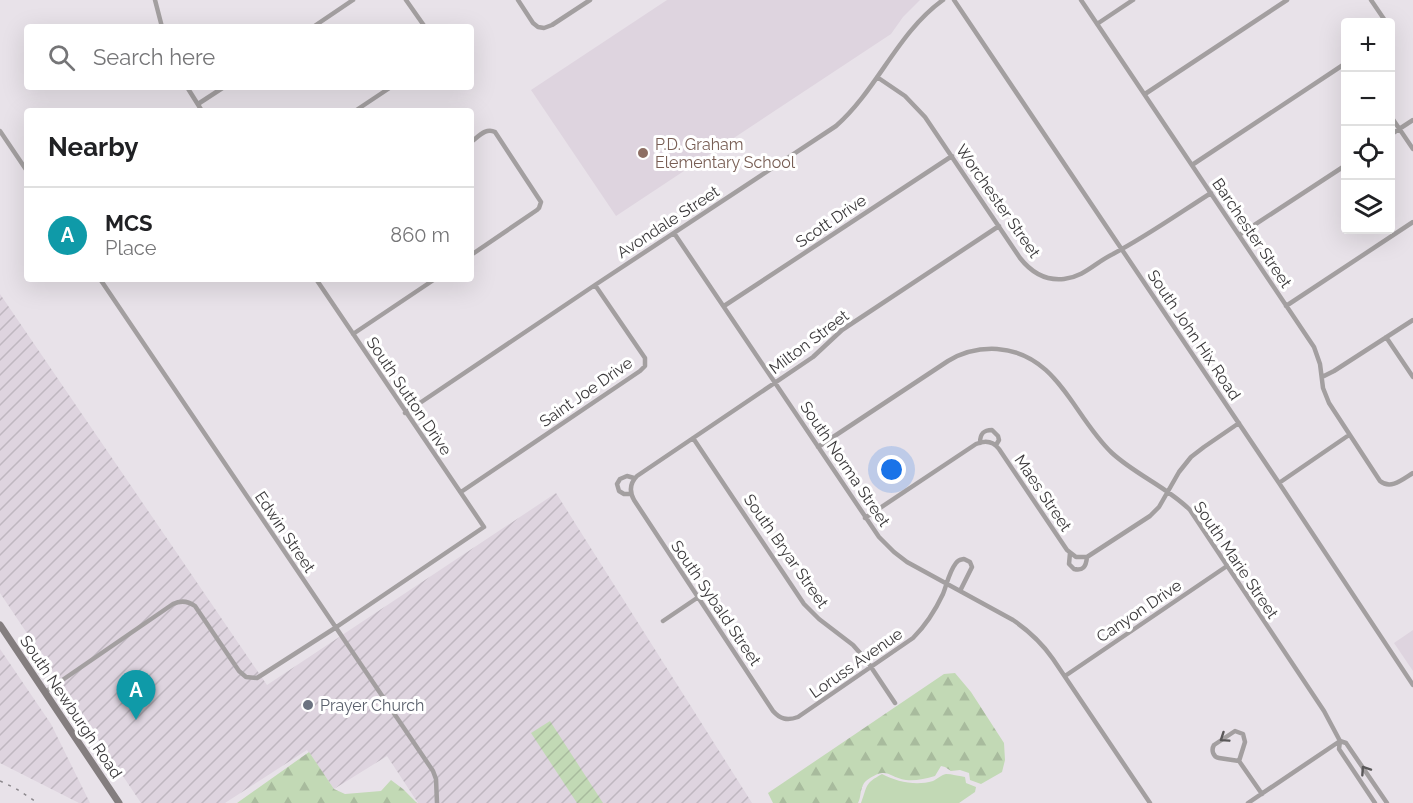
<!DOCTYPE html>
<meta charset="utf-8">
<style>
:root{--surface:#fff;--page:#f6f6f6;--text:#202124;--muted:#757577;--line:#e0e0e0;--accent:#556e20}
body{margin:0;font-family:Raleway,sans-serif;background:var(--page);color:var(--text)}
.controls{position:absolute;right:18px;top:18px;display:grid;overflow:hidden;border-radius:6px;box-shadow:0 6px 24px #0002}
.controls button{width:54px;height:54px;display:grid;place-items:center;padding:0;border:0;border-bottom:2px solid var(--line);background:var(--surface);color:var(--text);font:30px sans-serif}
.you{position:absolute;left:892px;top:470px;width:21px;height:21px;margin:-15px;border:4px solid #fff;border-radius:50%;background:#1a73e8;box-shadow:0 0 0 9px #1a73e833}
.badge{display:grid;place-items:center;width:39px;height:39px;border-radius:50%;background:var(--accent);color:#fff;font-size:20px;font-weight:700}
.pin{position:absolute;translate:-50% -50px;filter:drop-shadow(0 2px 3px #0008)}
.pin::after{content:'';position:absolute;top:32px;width:21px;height:18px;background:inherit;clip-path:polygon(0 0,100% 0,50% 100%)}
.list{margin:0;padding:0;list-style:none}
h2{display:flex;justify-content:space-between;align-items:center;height:78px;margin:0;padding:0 24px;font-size:26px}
h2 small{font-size:20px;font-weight:400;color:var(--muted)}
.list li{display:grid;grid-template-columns:39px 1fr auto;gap:18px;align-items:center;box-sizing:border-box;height:96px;padding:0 24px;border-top:2px solid var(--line)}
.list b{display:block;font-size:22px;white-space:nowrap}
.list p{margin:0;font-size:20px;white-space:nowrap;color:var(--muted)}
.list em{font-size:20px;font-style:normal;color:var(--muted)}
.icon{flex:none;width:33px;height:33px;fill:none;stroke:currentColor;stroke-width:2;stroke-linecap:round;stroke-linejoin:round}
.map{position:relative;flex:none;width:1413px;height:803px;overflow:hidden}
.search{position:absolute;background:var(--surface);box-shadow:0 6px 24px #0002;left:24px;top:24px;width:450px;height:66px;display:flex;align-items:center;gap:15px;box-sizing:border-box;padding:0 21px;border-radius:6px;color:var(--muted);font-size:22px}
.panel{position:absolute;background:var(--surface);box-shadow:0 6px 24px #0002;left:24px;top:108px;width:450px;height:174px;border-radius:6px}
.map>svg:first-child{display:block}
</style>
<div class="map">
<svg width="1413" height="803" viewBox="0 0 1413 803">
<defs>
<pattern id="industrial-furrows" width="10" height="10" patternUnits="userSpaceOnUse" patternTransform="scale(1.5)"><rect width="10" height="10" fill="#ded4df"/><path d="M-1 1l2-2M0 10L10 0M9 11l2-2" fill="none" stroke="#bfb7c0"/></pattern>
<pattern id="forest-firs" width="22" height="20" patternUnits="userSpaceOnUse" patternTransform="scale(1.5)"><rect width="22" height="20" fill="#c2d9b5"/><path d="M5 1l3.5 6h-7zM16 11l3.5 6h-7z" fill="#a8bb9d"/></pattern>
<pattern id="garden-furrows" width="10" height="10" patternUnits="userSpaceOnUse" patternTransform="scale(1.5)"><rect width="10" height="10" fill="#c2d9b5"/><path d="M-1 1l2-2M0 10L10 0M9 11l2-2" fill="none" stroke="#a8bb9d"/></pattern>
</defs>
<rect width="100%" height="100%" fill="#e8e2e9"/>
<path fill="#ded4df" d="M667 0H920L903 17 891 34 616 216 531 90Z
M1413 630V671L1394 643Z"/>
<path fill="url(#industrial-furrows)" d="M0 294 267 685 556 493 752 803H418L387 756 334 789 307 750 225 803H141L0 593Z
M0 649 51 724 90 803H79L0 763Z"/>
<path fill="#c2d9b5" d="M882 774C897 782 916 786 933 781 937 779 941 775 946 774 952 774 958 776 965 777L966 783 976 787 975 792 959 803H861C868 785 864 784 882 774Z"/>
<path fill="url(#forest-firs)" d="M955 673 971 692 1004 743 1005 760 1002 772 981 784 970 780 969 773 960 770 951 771 945 767 941 766 935 776C925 779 915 781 906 780 888 777 888 767 870 778 866 781 865 781 863 785 860 791 861 797 858 803H773L768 793 944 674Z
M309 752 334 789 345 794 381 791 391 780 403 789 417 803H237Z"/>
<path fill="url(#garden-furrows)" d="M550 721 603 803H577L531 733Z"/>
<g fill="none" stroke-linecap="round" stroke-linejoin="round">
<path stroke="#a39fa0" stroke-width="4.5" d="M155 0 162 27
M406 0 425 27
M518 0 533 23 538 27 544 28 552 25 590 0
M954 0 1279 483 1413 685
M1081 0 1314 347 1320 364 1323 388 1329 403 1380 481C1391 490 1403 479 1413 473
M1371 0 1386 22
M1097 24 1133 0
M313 27 353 0
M877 77 905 96 925 117 1020 258C1031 272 1046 281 1064 279 1084 277 1096 262 1113 254 1147 236 1178 214 1211 193
M187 87 202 111
M1145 94 1287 0
M198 104 224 87
M355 111 391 87
M1390 115 1413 149
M0 131 27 171
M1390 135 1413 120
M471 142C478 137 486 127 495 132L541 202 539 208 537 210 471 255
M1192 165 1346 63
M674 233 879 537 894 552 907 562 1013 620C1029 631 1042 643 1053 659L1150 803
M1239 235 1346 165
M100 279 433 771 436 779 437 803
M724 306 952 156
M1286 306 1413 222
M353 334 435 279
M1386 337 1413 377
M1322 377 1334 371 1413 320
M405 413 595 285 836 126C878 89 897 33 943 0
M693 438 804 604 819 619 853 645 867 661 895 703
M980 443C980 434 983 430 992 430L998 436 999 440 996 445
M818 447 948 361C963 352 979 348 997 349 1058 353 1073 416 1112 453 1136 475 1167 487 1190 510L1324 711 1340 741 1339 749 1375 803
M1279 483 1349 435
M461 492 640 371 645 366V358L595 285
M631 494H624L619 491 617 484 620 479 627 476 634 478
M865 518 976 444C985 440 993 441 999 449L1067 550 1076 557H1087L1150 516 1159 507 1179 472 1191 457 1204 447 1239 423
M1070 553 1069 564 1074 569C1083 571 1086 567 1087 557
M960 591 972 567 970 562 964 559C960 560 959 559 956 563 949 572 947 584 943 594 935 611 925 626 913 638L798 717C787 721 780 719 773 711L634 500C629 491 630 483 637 476L813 357 842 330 999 226
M663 621 697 598
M1065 676 1227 566
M45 692 173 604C181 600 188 601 195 606L239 671 246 677 257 678 335 628 484 527 316 279
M1340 741 1346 743 1387 803
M1239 761 1245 742 1243 734 1235 731 1214 745C1211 750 1213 757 1219 758L1239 761 1262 794
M1248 803 1340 741"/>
<path stroke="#847e7f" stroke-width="7" d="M0 625 119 803"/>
<path stroke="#8c888d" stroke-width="1.5" stroke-dasharray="3 6" stroke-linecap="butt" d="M0 781 15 788 38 803"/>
</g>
<defs><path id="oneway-chevron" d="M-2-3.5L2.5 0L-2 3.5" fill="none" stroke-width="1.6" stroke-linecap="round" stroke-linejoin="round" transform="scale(1.5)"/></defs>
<g stroke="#5a5859">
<use href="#oneway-chevron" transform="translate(1224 738) rotate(146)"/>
<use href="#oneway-chevron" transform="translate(1365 770) rotate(-124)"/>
</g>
<circle fill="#8d6e63" stroke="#fff" stroke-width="2" cx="643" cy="153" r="6"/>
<circle fill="#6b7280" stroke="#fff" stroke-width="2" cx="308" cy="705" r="6"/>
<g text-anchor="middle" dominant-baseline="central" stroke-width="6" stroke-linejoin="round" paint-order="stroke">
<g font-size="16" fill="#785e54" stroke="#fff" text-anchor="start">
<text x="655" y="144">P.D. Graham<tspan x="655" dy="18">Elementary School</tspan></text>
</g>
<g font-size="16" fill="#3b393b" stroke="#fff">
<text transform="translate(998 201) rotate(55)">Worchester Street</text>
<text transform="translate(831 221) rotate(-34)">Scott Drive</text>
<text transform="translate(668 222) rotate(-33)">Avondale Street</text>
<text transform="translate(1252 233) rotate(56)">Barchester Street</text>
<text transform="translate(1194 335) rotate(56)">South John Hix Road</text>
<text transform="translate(809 342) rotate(-37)">Milton Street</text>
<text transform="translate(586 392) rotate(-35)">Saint Joe Drive</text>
<text transform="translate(409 396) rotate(56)">South Sutton Drive</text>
<text transform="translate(845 464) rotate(56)">South Norma Street</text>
<text transform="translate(1043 493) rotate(56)">Maes Street</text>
<text transform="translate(285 532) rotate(56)">Edwin Street</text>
<text transform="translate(786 551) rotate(55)">South Bryar Street</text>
<text transform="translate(1236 560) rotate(56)">South Marie Street</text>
<text transform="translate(716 603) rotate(56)">South Sybald Street</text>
<text transform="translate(1139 611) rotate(-34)">Canyon Drive</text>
<text transform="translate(856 663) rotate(-35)">Loruss Avenue</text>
<text transform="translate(71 707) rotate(56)">South Newburgh Road</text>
</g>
<g font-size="16" fill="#5b616d" stroke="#fff" text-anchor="start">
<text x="320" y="705">Prayer Church</text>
</g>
</g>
</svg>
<div class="controls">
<button>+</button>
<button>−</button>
<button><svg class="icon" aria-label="locate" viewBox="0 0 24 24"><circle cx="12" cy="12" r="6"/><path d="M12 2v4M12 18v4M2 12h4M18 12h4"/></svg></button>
<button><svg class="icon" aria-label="layers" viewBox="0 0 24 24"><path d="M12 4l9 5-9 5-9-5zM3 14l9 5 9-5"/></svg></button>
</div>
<div class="you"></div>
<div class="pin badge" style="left:136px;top:720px;background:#0f9aa8">A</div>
<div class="search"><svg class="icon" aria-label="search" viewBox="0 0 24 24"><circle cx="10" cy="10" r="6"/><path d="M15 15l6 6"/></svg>Search here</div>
<section class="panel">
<h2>Nearby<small></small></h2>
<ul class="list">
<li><span class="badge" style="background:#0f9aa8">A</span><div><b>MCS</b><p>Place</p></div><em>860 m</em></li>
</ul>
</section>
</div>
